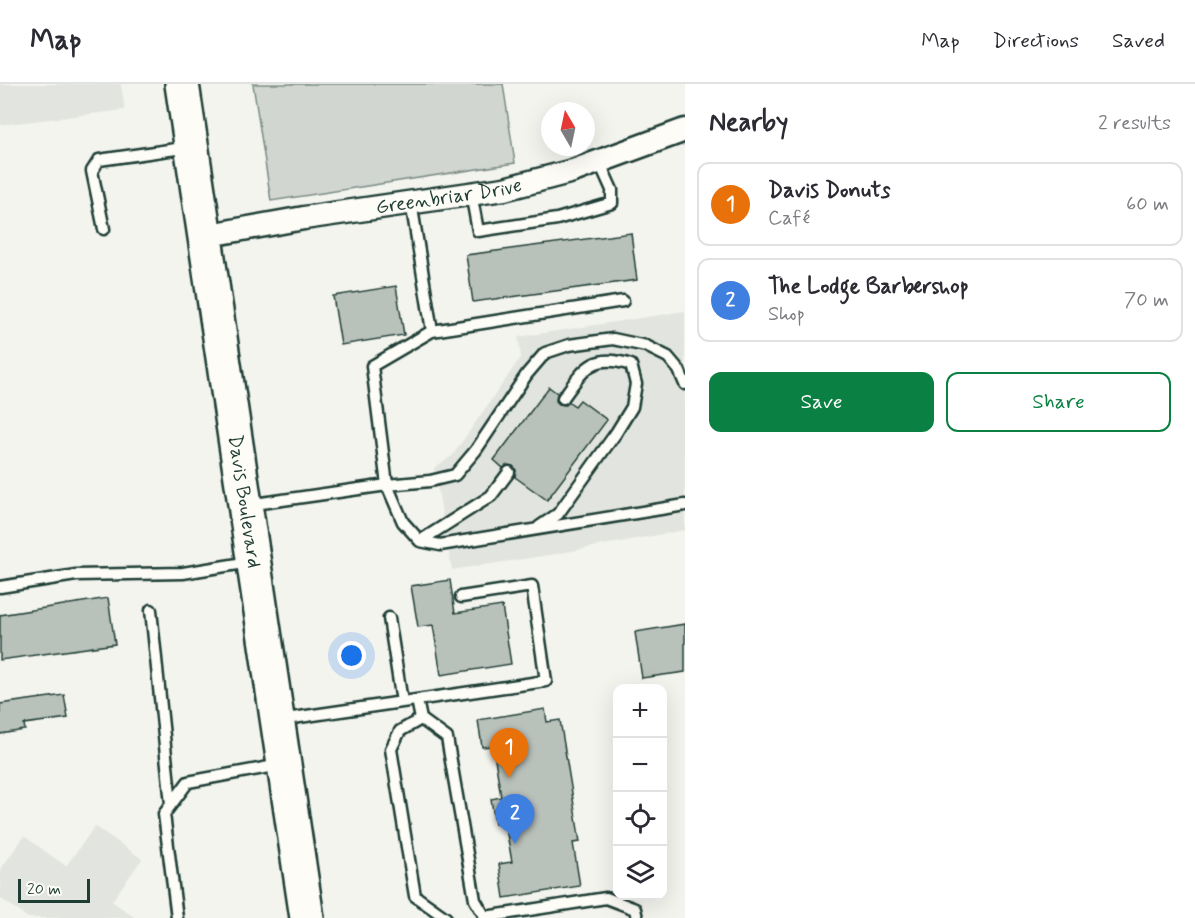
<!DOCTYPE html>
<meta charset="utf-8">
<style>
:root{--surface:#fff;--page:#f7f7f7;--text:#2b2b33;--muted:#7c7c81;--line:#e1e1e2;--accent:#0b8043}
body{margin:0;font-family:Mynerve,sans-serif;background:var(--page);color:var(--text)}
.controls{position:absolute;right:18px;bottom:18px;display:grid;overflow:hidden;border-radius:12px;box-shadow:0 6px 24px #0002}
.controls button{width:54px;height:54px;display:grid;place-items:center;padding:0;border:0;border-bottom:2px solid var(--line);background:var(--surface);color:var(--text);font:30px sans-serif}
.compass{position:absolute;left:541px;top:18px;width:54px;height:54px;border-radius:50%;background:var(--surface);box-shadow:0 6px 24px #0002;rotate:351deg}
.scale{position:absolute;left:18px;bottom:15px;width:72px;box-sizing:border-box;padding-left:6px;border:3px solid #1f3d34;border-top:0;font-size:16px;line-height:21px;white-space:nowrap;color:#1f3d34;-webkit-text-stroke:4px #fdfcf7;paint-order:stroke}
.you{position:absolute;left:352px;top:572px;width:21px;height:21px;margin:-15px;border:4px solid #fff;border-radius:50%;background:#1a73e8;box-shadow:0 0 0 9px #1a73e833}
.badge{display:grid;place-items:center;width:39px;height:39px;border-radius:50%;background:var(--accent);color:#fff;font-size:20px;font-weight:700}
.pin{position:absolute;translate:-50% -50px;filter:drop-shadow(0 2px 3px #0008)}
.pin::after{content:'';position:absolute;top:32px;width:21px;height:18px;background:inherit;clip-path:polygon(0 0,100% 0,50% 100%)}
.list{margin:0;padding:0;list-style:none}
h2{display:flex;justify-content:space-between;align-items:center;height:78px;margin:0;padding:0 24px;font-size:26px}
h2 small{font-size:20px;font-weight:400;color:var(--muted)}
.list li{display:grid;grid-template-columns:39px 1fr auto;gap:18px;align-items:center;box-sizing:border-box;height:84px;margin:0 12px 12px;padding:0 12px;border:2px solid var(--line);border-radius:12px}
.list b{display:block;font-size:22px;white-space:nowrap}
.list p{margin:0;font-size:20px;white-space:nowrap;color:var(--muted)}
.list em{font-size:20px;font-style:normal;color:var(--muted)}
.actions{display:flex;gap:12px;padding:18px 24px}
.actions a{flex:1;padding:14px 0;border:2px solid var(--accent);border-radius:12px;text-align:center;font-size:21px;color:var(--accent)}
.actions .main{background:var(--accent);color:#fff}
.icon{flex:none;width:33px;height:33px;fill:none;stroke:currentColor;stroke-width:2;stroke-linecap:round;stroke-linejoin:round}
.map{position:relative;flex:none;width:685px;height:834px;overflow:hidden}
header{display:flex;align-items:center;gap:36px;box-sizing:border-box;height:84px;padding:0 30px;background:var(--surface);border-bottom:2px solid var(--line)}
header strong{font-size:28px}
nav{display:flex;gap:33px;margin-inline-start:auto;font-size:21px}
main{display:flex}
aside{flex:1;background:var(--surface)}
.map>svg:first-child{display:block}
</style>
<header>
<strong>Map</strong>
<nav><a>Map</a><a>Directions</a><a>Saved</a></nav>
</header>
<main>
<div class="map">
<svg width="685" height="834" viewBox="0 0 685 834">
<rect width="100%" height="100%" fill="#f4f4ef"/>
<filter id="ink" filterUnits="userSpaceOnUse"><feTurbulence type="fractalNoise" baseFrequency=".0167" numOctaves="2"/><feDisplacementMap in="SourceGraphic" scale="12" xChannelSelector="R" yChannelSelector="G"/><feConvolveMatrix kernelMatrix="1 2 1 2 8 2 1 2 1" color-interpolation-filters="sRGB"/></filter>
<g filter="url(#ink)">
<path fill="#e2e5df" d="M0 0H121L125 26 0 41Z
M685 227V446L556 470 452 486 434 384 452 372 521 273 518 253Z
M95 742 142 775 112 817 135 834H28L0 814V786L24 752 66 782Z"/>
<path fill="#d1d6d1" stroke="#788a82" stroke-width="1.5" d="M253 0H503L515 79 271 117Z"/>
<path fill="#b9c1bb" stroke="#1f3d34" stroke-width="1.5" d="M631 149 637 196 473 218 466 171Z
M396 202 404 251 341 261 333 212Z
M549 303 557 309 556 317 559 320 566 321 569 318 575 322 580 316 607 336 547 416 515 393 516 386 513 382 507 381 503 384 494 376Z
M450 496 455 529 502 522 511 580 441 591 433 541 418 543 411 502Z
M108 514 115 560 0 576V531Z
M685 540V588L642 594 635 548Z
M64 611 68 634 24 640 25 646 0 650V620Z
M545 625 547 638 560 636 580 758 573 759 580 802 504 814 499 780 512 778 505 738 495 740 491 715 501 713 493 662 482 663 478 636Z"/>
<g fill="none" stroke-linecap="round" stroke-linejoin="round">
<defs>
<path id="service" d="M471 109 478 147 557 135 612 119V106L599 77
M411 118 432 247 372 282 387 401 403 438 420 457 440 461 685 421
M104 145 92 87 99 76 190 63
M432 247 623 217
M247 421 387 401 430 397 455 391 476 366 527 290 545 269 569 261 613 255 646 262 668 273 679 286 685 300
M539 443 558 430 616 349 632 323 636 300 631 281C593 268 584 285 563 314
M420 457 491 412 509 388
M0 503 76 491 183 489 250 478
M151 526 171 720
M389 534 402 618
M417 616 421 635 447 654 475 816 485 833 606 814 635 825 637 834
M421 635 400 647 391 665 415 812 446 834
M279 636 546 597 532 502 461 513
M177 834 164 730 188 698 280 681"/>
<g id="minor">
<path id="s1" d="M204 152 304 134 504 105 573 87 685 46"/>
</g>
<g id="primary">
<path id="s2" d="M182 0 307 834"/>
</g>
</defs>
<use href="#service" stroke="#1f3d34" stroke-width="15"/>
<use href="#minor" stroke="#1f3d34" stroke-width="27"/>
<use href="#primary" stroke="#1f3d34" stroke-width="38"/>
<use href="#service" stroke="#fdfcf7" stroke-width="10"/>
<use href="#minor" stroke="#fdfcf7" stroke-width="22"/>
<use href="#primary" stroke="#fdfcf7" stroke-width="33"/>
</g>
</g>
<g text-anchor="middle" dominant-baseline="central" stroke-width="4.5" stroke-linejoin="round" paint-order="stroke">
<g font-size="20" fill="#1f3d34" stroke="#fdfcf7">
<text stroke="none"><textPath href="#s1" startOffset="248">Greenbriar Drive</textPath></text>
<text stroke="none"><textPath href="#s2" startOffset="422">Davis Boulevard</textPath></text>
</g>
</g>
</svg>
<div class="controls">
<button>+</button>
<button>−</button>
<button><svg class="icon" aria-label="locate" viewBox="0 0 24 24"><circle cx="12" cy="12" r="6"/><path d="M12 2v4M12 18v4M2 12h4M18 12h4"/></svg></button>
<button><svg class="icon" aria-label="layers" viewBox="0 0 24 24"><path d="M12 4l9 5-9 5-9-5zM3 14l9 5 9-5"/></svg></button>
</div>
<svg class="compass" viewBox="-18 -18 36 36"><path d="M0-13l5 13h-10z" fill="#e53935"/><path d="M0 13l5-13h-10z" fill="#7c7c81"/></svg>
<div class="scale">20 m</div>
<div class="you"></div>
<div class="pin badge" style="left:509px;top:694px;background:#e8710a">1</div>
<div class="pin badge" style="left:515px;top:760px;background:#3f7fe0">2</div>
</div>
<aside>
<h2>Nearby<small>2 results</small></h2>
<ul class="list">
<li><span class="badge" style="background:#e8710a">1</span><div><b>Davis Donuts</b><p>Café</p></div><em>60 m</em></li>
<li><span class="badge" style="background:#3f7fe0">2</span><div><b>The Lodge Barbershop</b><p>Shop</p></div><em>70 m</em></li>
</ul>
<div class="actions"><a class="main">Save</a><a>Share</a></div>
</aside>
</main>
